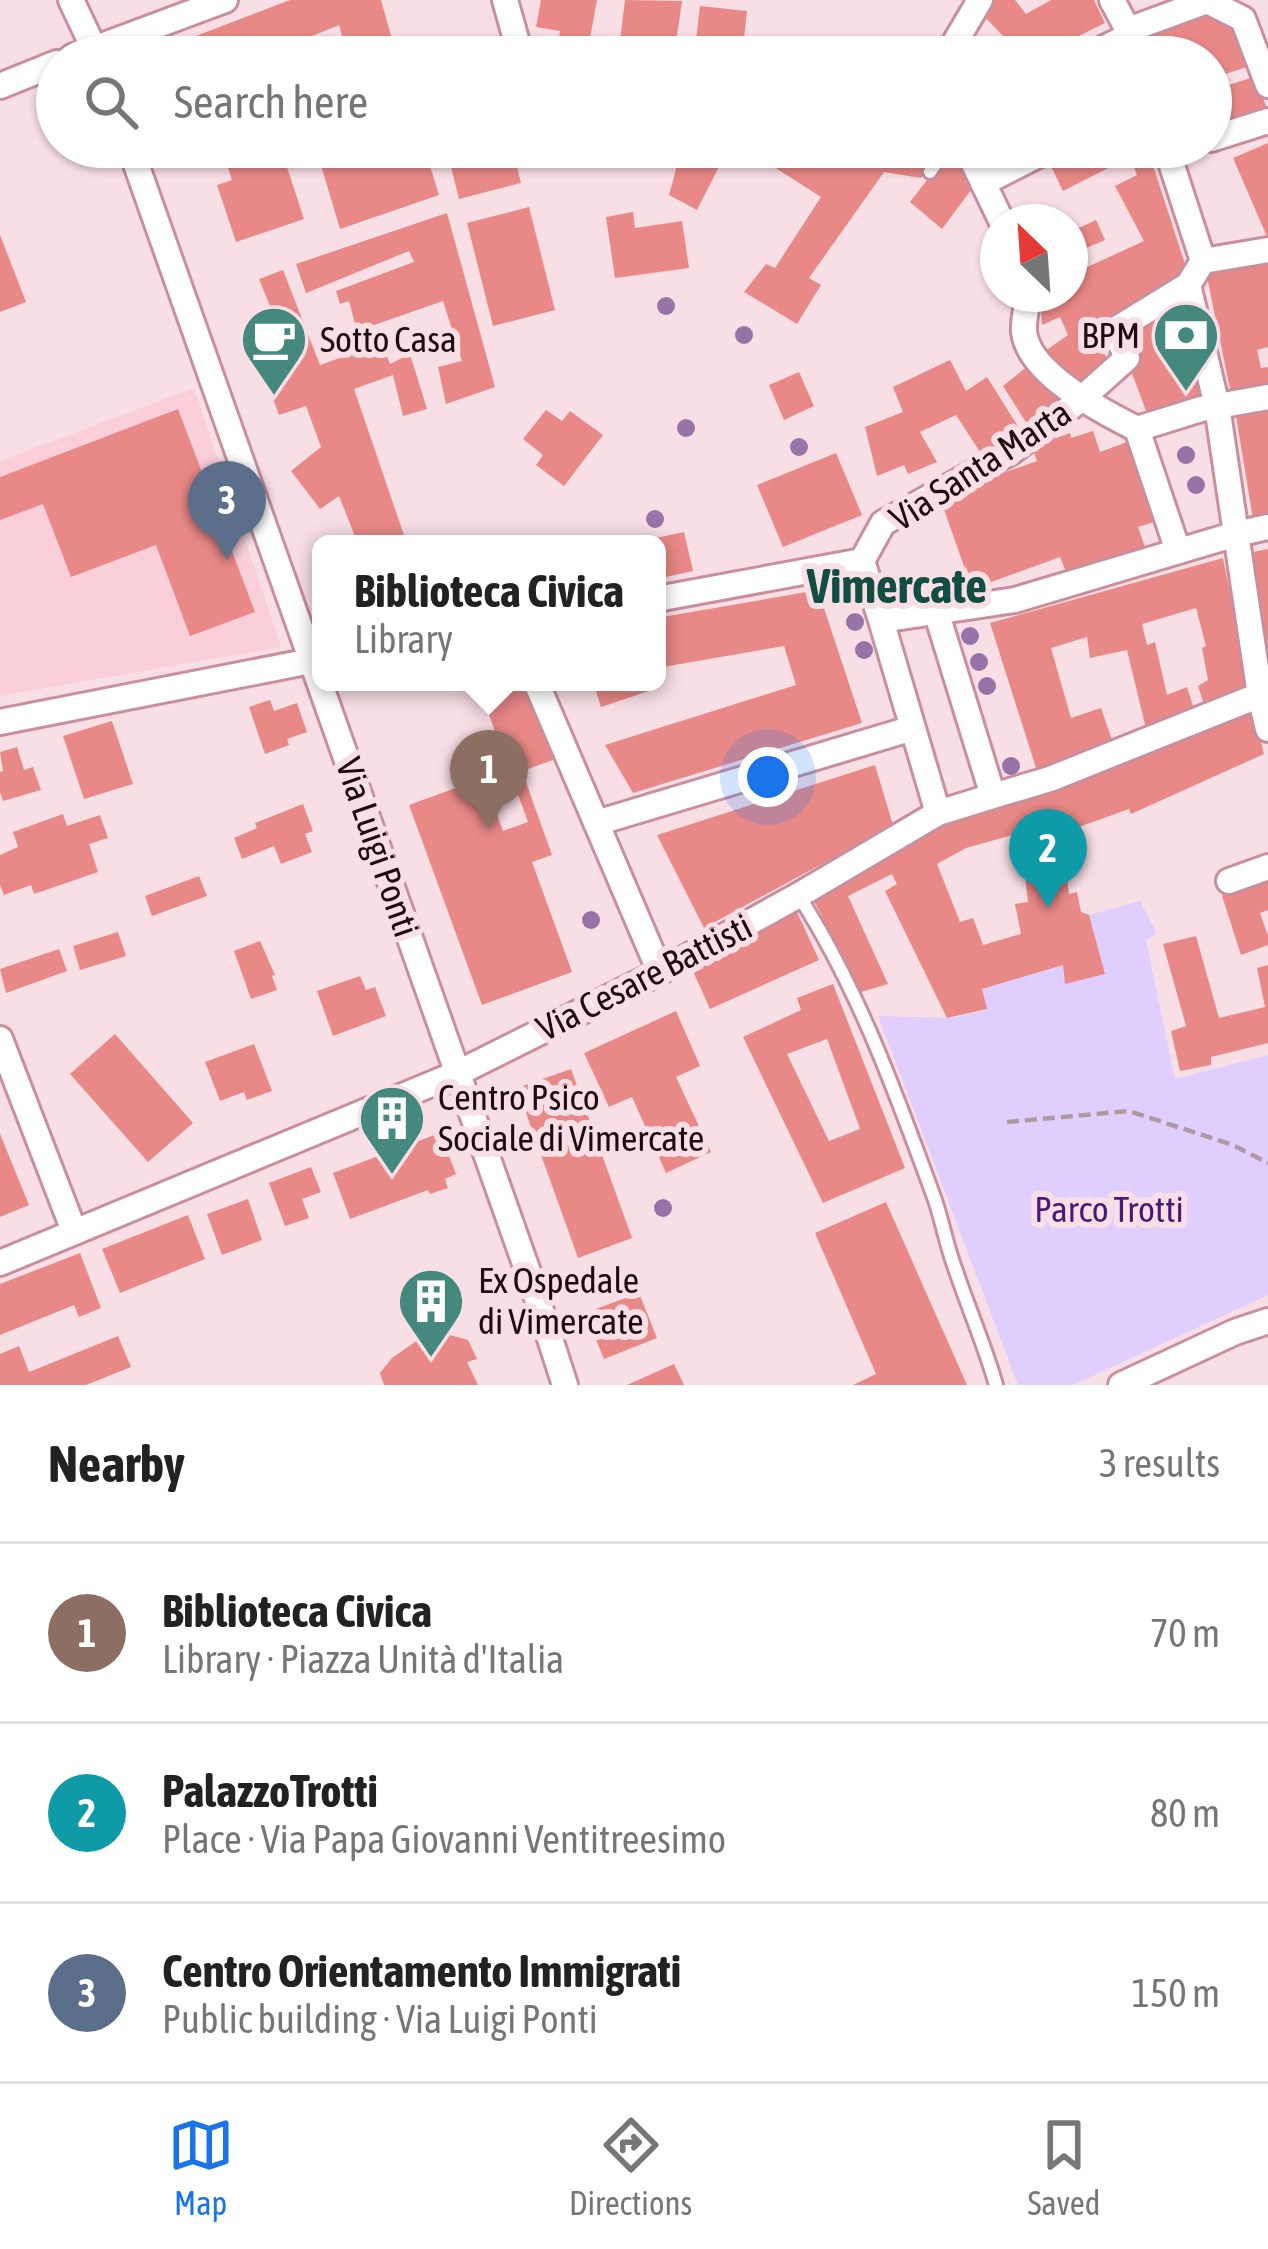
<!DOCTYPE html>
<meta charset="utf-8">
<style>
:root{--surface:#fff;--page:#f2f2f2;--text:#222;--muted:#767676;--line:#e0e0e0;--accent:#1a73e8}
body{margin:0;font-family:"Asap Condensed",sans-serif;background:var(--page);color:var(--text)}
.compass{position:absolute;left:980px;top:204px;width:108px;height:108px;border-radius:50%;background:var(--surface);box-shadow:0 3px 9px #0004;rotate:335deg}
.you{position:absolute;left:768px;top:777px;width:42px;height:42px;margin:-30px;border:9px solid #fff;border-radius:50%;background:#1a73e8;box-shadow:0 0 0 18px #1a73e833}
.badge{display:grid;place-items:center;width:78px;height:78px;border-radius:50%;background:var(--accent);color:#fff;font-size:39px;font-weight:700}
.pin{position:absolute;translate:-50% -99px;filter:drop-shadow(0 3px 6px #0008)}
.pin::after{content:'';position:absolute;top:63px;width:42px;height:36px;background:inherit;clip-path:polygon(0 0,100% 0,50% 100%)}
.popup{position:absolute;left:312px;top:535px;width:354px;height:156px;box-sizing:border-box;display:grid;place-content:center;border-radius:18px;background:var(--surface);filter:drop-shadow(0 3px 9px #0005);font-size:39px;white-space:nowrap;color:var(--muted)}
.popup b{font-size:45px;color:var(--text)}
.popup::after{content:'';position:absolute;left:50%;top:100%;margin-left:-24px;border:24px solid transparent;border-top-color:var(--surface)}
.list{margin:0;padding:0;list-style:none}
h2{display:flex;justify-content:space-between;align-items:center;height:156px;margin:0;padding:0 48px;font-size:51px}
h2 small{font-size:39px;font-weight:400;color:var(--muted)}
.list li{display:grid;grid-template-columns:78px 1fr auto;gap:36px;align-items:center;box-sizing:border-box;height:180px;padding:0 48px;border-top:3px solid var(--line)}
.list b{display:block;font-size:45px;white-space:nowrap}
.list p{margin:0;font-size:39px;white-space:nowrap;color:var(--muted)}
.list em{font-size:39px;font-style:normal;color:var(--muted)}
.icon{flex:none;width:66px;height:66px;fill:none;stroke:currentColor;stroke-width:2;stroke-linecap:round;stroke-linejoin:round}
.map{position:relative;flex:none;width:1268px;height:1385px;overflow:hidden}
.search{position:absolute;background:var(--surface);box-shadow:0 3px 9px #0004;left:36px;right:36px;top:36px;height:132px;display:flex;align-items:center;gap:30px;box-sizing:border-box;padding:0 42px;border-radius:66px;color:var(--muted);font-size:45px}
.sheet{height:696px;background:var(--surface)}
nav{display:flex;justify-content:space-around;align-items:center;box-sizing:border-box;height:168px;border-top:3px solid var(--line);background:var(--surface);font-size:33px;color:var(--muted)}
nav a{display:grid;justify-items:center;gap:6px}
nav .on{color:var(--accent)}
.map>svg:first-child{display:block}
</style>
<div class="map">
<svg width="1268" height="1385" viewBox="0 0 1268 1385">
<rect width="100%" height="100%" fill="#f8dfe5"/>
<path fill="#facfda" d="M194 388 281 647 0 696V461Z"/>
<path fill="#e0cffe" d="M1140 901 1157 934 1146 940 1175 1079 1268 1055V1295L1073 1385H1018L878 1016 952 1018 986 1010 982 989 1063 965 1066 984 1104 974 1089 915Z"/>
<path fill="#e98987" fill-rule="evenodd" d="M290 0H381L397 57H348L339 25 261 57H141Z
M541 0H597L588 49 558 44 560 31 536 27Z
M625 0 682 1 674 57H618Z
M992 0H1015L1026 14 1051 0H1094L1105 23 1036 57H1023L983 15Z
M700 6 747 11 742 57H694Z
M1209 15 1241 29 1253 65 1213 78 1217 89 1256 76 1268 113 1228 126 1222 104 1211 108V57H1199L1196 47 1179 53 1180 57H1153L1145 35Z
M863 40 893 53 891 57H855Z
M1268 143V239L1233 158Z
M221 147H268L273 162 284 158 304 219 236 242 217 185 232 180Z
M340 147H424L439 195 340 229 318 155Z
M446 147H512L521 183 459 199Z
M682 147H729L697 210 669 195Z
M743 147H941L921 178 884 172 809 278 821 285 797 324 744 292 766 264 775 268 821 197Z
M1069 147H1147L1186 267 1176 281 1095 333 1110 366 1082 388 1045 351 1068 335 1060 317 1042 325 1040 294H1070V275L1144 241 1115 186 1137 175 1130 157 1063 191 1047 158Z
M951 149 974 186 942 229 910 202Z
M529 207 555 310 493 326 467 223Z
M633 212 635 228 682 221 689 268 615 278 606 217Z
M447 213 495 387 446 404 438 367 462 361 443 301 357 331 349 301 340 304 336 291 414 262 409 251 306 293 296 264Z
M1096 220 1105 240 1070 255V232Z
M0 235 26 302 0 312Z
M1268 255V347L1257 350 1261 368 1268 367V391L1232 399 1206 272Z
M283 270 320 365 382 343 390 364 410 354 427 409 403 416 393 375 354 389 407 544H358L339 496 320 509 291 471 321 447 306 406 279 415 251 337 279 328 259 279Z
M1182 302 1206 401 1148 416 1130 368 1138 350 1132 332Z
M950 360 966 391 987 377 1022 433 984 458 956 415 920 432 937 462 908 474 904 465 877 476 865 427 903 412 893 387Z
M1029 365 1063 400 1029 427 1003 386Z
M799 372 814 406 784 420 769 385Z
M1268 404V517L1253 519 1235 410Z
M178 409 255 612 190 636 156 545 71 577 43 504 0 520V477Z
M546 410 562 421 570 411 603 435 564 486 536 465 543 455 523 439Z
M1093 431 1100 452 1130 441 1158 521 1138 527 1146 550 1075 577 1073 570 1066 572 1060 557 972 589 941 501 968 492 966 486 1037 461 1032 447 1070 433 1071 438Z
M836 453 862 515 783 547 757 485Z
M684 532 693 571 657 579V544L638 542Z
M1268 549V648H1266L1248 553Z
M1223 558 1249 689 1205 708 1198 686 1208 680 1202 648 1206 646 1196 608 1142 624 1147 645 1155 642 1167 695 1187 687 1195 712 1146 729 1127 650 1090 658 1087 637 1051 648 1071 718 1101 708 1113 743 1037 771 990 623Z
M818 590 862 723 633 793 605 745 796 685 784 646 657 668V618Z
M477 682H525L553 760 522 771 552 855 532 862 572 972 482 1005 409 805 483 778 503 831 528 822Z
M593 682H646L649 691 601 707Z
M270 700 274 711 297 703 307 732 287 739 289 745 265 754 249 707Z
M1253 709 1264 754 1131 814 1129 809 1062 833 1069 894 1077 892 1081 912 1089 915 1105 974 1065 984 1063 965 982 989 987 1009 947 1018 885 891 897 884 892 874 848 896 888 984 861 992 812 897 956 817 1052 793ZM1020 833 1028 902 1015 904 1021 934 983 945 973 918 960 922 937 864 966 848Z
M112 721 133 784 84 799 63 736Z
M17 747 24 770 33 767 41 790 3 801 0 792V772L3 771 0 752Z
M875 765 893 825 704 928 657 835Z
M303 804 313 831 305 834 312 852 281 864 274 846 242 859 234 838 257 828 255 823Z
M63 814 67 826 100 815 108 838 89 844 98 872 34 894 31 885 4 895 0 885V855L18 847 13 832Z
M1268 872V910L1260 913 1268 936V945L1241 955 1222 896 1228 886Z
M199 876 207 896 152 916 145 896Z
M797 912 819 960 710 1009 692 969Z
M118 932 126 956 80 970 73 946Z
M1196 936 1219 1018 1265 1007 1257 968 1268 965V1043L1211 1057V1065L1180 1071 1171 1031 1186 1026 1163 944Z
M260 941 275 975 272 976 277 990 251 999 234 951Z
M59 949 67 971 6 993 0 969Z
M360 976 366 990 375 987 386 1016 333 1036 317 991Z
M833 984 905 1168 823 1203 743 1037 801 1010 797 998ZM827 1039 860 1129 829 1141 787 1054Z
M676 1011 700 1066 676 1077 711 1152 666 1173 632 1097 609 1107 584 1053Z
M115 1034 193 1123 148 1162 70 1074Z
M254 1044 272 1091 247 1100 244 1092 220 1101 205 1062Z
M571 1069 632 1238 578 1258 517 1088Z
M440 1133 456 1174 445 1179 448 1188 430 1194 428 1190 350 1219 333 1173Z
M0 1134 29 1205 0 1217Z
M311 1167 321 1192 302 1199 309 1218 285 1226 269 1183Z
M248 1199 262 1240 222 1255 207 1214Z
M886 1202 967 1385H853L876 1374 815 1233Z
M188 1215 205 1259 120 1293 102 1249Z
M80 1253 101 1308 79 1317 74 1305 0 1335V1284Z
M639 1293 657 1338 604 1359 585 1313Z
M446 1334 468 1340 477 1359 467 1362 478 1385H384L380 1373 392 1358 418 1340Z
M118 1336 131 1367 86 1385H0V1354L19 1346 29 1372Z
M674 1364 684 1385H627Z"/>
<g fill="none" stroke-linecap="round" stroke-linejoin="round">
<defs>
<path id="lane" d="M1101 43 1127 30
M930 172 946 147
M799 896C859 990 897 1096 935 1200 943 1224 947 1248 956 1271 969 1310 985 1346 996 1385"/>
<path id="street" d="M71 0 98 57
M505 0 521 57
M1112 0 1128 30 1137 57
M1128 30 1207 1 1243 19 1268 85
M72 57 225 0
M949 57 954 44 980 0
M0 86 57 63
M1211 139 1268 121
M130 147 534 1289 565 1385
M966 147 1002 222
M1166 147 1203 261
M983 183 1054 147
M1203 261 1188 285 1217 406 1260 695 1268 729
M1203 261 1268 250
M1029 294C1027 305 1023 321 1024 332 1029 374 1103 412 1137 429L1201 409 1268 397
M1137 429 1178 551
M862 561 883 523 1011 452 1080 400 1127 358 1115 330 1188 285
M862 561 881 620
M657 599 862 561
M536 682 660 972
M0 722 321 659
M993 796 1050 779 1260 695
M938 813 881 620 1015 600 1236 534 1268 527
M596 823 913 728
M1229 881 1268 867
M0 1039 74 1231
M0 1263 458 1073 660 972 799 895 938 813 993 796 936 611
M1121 1385 1235 1332 1268 1321"/>
</defs>
<use href="#lane" stroke="#c98f9e" stroke-width="18"/>
<use href="#street" stroke="#c98f9e" stroke-width="30"/>
<path stroke="#b0989f" stroke-width="4.5" stroke-dasharray="12 6" stroke-linecap="butt" d="M1007 1122 1129 1111 1233 1145 1268 1163"/>
<use href="#lane" stroke="#fff" stroke-width="12"/>
<use href="#street" stroke="#fff" stroke-width="24"/>
</g>
<g fill="#9773a8">
<circle cx="666" cy="306" r="9"/>
<circle cx="744" cy="335" r="9"/>
<circle cx="686" cy="428" r="9"/>
<circle cx="799" cy="447" r="9"/>
<circle cx="1186" cy="455" r="9"/>
<circle cx="1196" cy="485" r="9"/>
<circle cx="655" cy="519" r="9"/>
<circle cx="848" cy="591" r="9"/>
<circle cx="855" cy="622" r="9"/>
<circle cx="970" cy="636" r="9"/>
<circle cx="864" cy="650" r="9"/>
<circle cx="979" cy="662" r="9"/>
<circle cx="987" cy="686" r="9"/>
<circle cx="1011" cy="766" r="9"/>
<circle cx="591" cy="920" r="9"/>
<circle cx="663" cy="1208" r="9"/>
</g>
<defs>
<symbol id="bank-pin" viewBox="-11 -11 22 30"><path d="M0 17L-7.5 6A9.5 9.5 0 1 1 7.5 6Z" fill="#45897e" stroke="#f8dfe5"/><path d="M-6-4H6V4H-6ZM0-2.3a2.3 2.3 0 1 0 0 4.6a2.3 2.3 0 1 0 0-4.6Z" fill="#fff"/></symbol>
<symbol id="cafe-pin" viewBox="-11 -11 22 30"><path d="M0 17L-7.5 6A9.5 9.5 0 1 1 7.5 6Z" fill="#45897e" stroke="#f8dfe5"/><path d="M-5.5-4.5H6V0H3Q3 3.5 0 3.5H-2.5Q-5.5 3.5-5.5 0ZM3-3.2v2h1.7v-2ZM-6 4.5H4V6H-6Z" fill="#fff"/></symbol>
<symbol id="building-pin" viewBox="-11 -11 22 30"><path d="M0 17L-7.5 6A9.5 9.5 0 1 1 7.5 6Z" fill="#45897e" stroke="#f8dfe5"/><path d="M-4-6H4V6H1V3H-1V6H-4ZM-2.5-4.3h1.7v1.8h-1.7ZM.8-4.3h1.7v1.8H.8ZM-2.5-1h1.7V.8h-1.7ZM.8-1h1.7V.8H.8Z" fill="#fff"/></symbol>
</defs>
<g fill-rule="evenodd">
<use href="#bank-pin" x="1148" y="297" width="76" height="104"/>
<use href="#cafe-pin" x="236" y="301" width="76" height="104"/>
<use href="#building-pin" x="354" y="1080" width="76" height="104"/>
<use href="#building-pin" x="393" y="1263" width="76" height="104"/>
</g>
<g text-anchor="middle" dominant-baseline="central" stroke-width="12" stroke-linejoin="round" paint-order="stroke">
<g font-size="36" fill="#1f0a11" stroke="#f8dfe5" text-anchor="start">
<text x="1140" y="335" text-anchor="end">BPM</text>
<text x="320" y="339">Sotto Casa</text>
<text x="438" y="1097">Centro Psico<tspan x="438" dy="41">Sociale di Vimercate</tspan></text>
<text x="478" y="1280">Ex Ospedale<tspan x="478" dy="41">di Vimercate</tspan></text>
</g>
<g font-size="36" fill="#1f0a11" stroke="#f8dfe5">
<text transform="translate(980 465) rotate(-33)">Via Santa Marta</text>
<text transform="translate(378 847) rotate(71)">Via Luigi Ponti</text>
<text transform="translate(644 977) rotate(-27)">Via Cesare Battisti</text>
</g>
<g font-size="36" fill="#481a77" stroke="#f8dfe5">
<text x="1109" y="1209">Parco Trotti</text>
</g>
<g font-size="48" font-weight="bold" fill="#124d44" stroke="#f8dfe5">
<text x="897" y="585">Vimercate</text>
</g>
</g>
</svg>
<svg class="compass" viewBox="-18 -18 36 36"><path d="M0-13l5 13h-10z" fill="#e53935"/><path d="M0 13l5-13h-10z" fill="#767676"/></svg>
<div class="you"></div>
<div class="pin badge" style="left:489px;top:829px;background:#8d6e63">1</div>
<div class="popup"><b>Biblioteca Civica</b>Library</div>
<div class="pin badge" style="left:1048px;top:908px;background:#0f9aa8">2</div>
<div class="pin badge" style="left:227px;top:560px;background:#5c6f8a">3</div>
<div class="search"><svg class="icon" aria-label="search" viewBox="0 0 24 24"><circle cx="10" cy="10" r="6"/><path d="M15 15l6 6"/></svg>Search here</div>
</div>
<section class="sheet">
<h2>Nearby<small>3 results</small></h2>
<ul class="list">
<li><span class="badge" style="background:#8d6e63">1</span><div><b>Biblioteca Civica</b><p>Library · Piazza Unità d'Italia</p></div><em>70 m</em></li>
<li><span class="badge" style="background:#0f9aa8">2</span><div><b>PalazzoTrotti</b><p>Place · Via Papa Giovanni Ventitreesimo</p></div><em>80 m</em></li>
<li><span class="badge" style="background:#5c6f8a">3</span><div><b>Centro Orientamento Immigrati</b><p>Public building · Via Luigi Ponti</p></div><em>150 m</em></li>
</ul>
</section>
<nav>
<a class="on"><svg class="icon" aria-label="map" viewBox="0 0 24 24"><path d="M3 6l6-2 6 2 6-2v14l-6 2-6-2-6 2zM9 4v14M15 6v14"/></svg>Map</a>
<a><svg class="icon" aria-label="directions" viewBox="0 0 24 24"><path d="M12 3l9 9-9 9-9-9zM9 14v-3h6M13 9l2 2-2 2"/></svg>Directions</a>
<a><svg class="icon" aria-label="saved" viewBox="0 0 24 24"><path d="M7 4h10v16l-5-4-5 4z"/></svg>Saved</a>
</nav>
